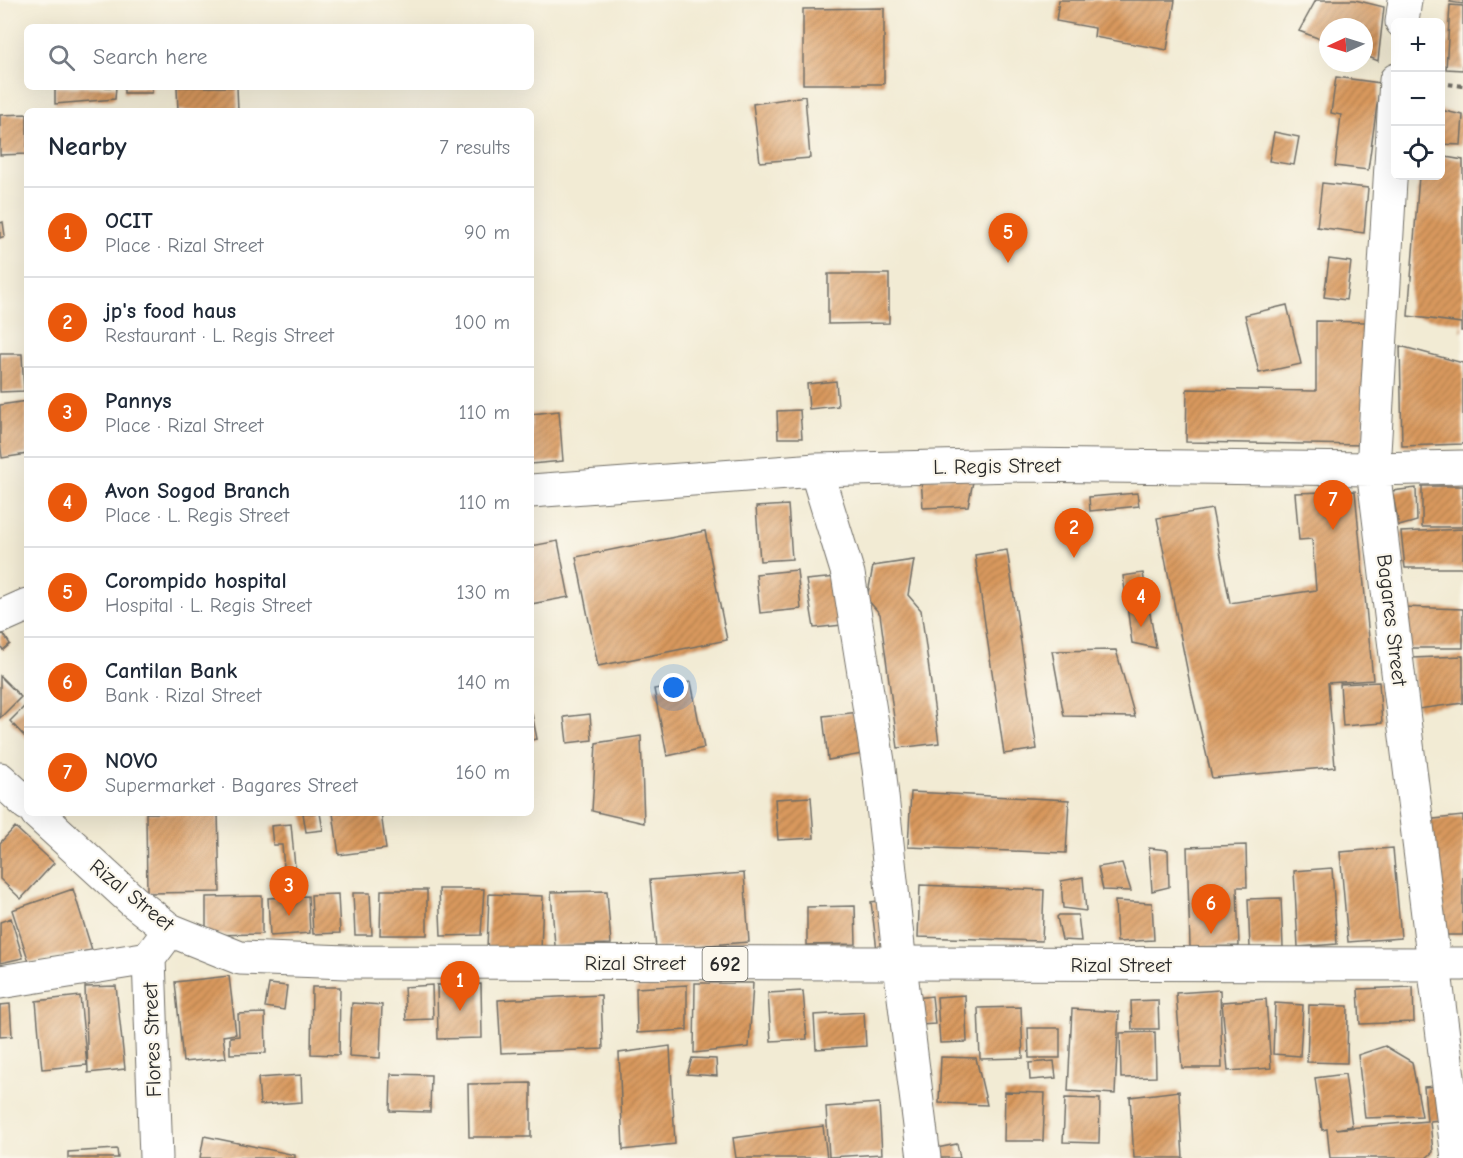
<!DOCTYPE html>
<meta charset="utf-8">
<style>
:root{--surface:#fff;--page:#f6f6f7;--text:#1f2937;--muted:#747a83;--line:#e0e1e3;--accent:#ea580c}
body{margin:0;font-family:"Comic Neue",sans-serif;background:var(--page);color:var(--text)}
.controls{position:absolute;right:18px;top:18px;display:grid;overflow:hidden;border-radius:9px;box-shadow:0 6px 24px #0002}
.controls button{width:54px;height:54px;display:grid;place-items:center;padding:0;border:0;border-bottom:2px solid var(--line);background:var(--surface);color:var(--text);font:30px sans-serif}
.compass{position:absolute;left:1319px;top:18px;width:54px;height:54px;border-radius:50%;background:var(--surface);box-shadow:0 6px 24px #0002;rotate:266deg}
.you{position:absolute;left:674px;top:688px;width:21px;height:21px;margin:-15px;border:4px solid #fff;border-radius:50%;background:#1a73e8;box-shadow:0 0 0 9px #1a73e833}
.badge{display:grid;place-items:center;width:39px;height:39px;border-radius:50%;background:var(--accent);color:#fff;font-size:20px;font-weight:700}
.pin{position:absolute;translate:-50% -50px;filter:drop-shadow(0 2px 3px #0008)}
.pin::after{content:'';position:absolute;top:32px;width:21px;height:18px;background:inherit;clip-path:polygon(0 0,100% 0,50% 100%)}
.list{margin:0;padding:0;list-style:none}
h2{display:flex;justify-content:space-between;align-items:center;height:78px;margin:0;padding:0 24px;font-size:26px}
h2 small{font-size:20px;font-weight:400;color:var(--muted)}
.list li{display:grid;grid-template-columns:39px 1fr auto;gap:18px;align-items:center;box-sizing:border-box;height:90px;padding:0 24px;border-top:2px solid var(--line)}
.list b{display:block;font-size:22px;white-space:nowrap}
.list p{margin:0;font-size:20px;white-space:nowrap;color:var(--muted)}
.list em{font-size:20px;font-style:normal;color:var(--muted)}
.icon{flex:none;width:33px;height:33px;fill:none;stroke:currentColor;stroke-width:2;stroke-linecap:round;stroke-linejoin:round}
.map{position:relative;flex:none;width:1463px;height:1158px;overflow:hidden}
.search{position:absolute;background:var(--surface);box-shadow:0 6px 24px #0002;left:24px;top:24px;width:510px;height:66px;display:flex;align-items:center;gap:15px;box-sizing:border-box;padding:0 21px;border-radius:9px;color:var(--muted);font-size:22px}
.panel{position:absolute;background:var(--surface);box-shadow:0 6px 24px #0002;left:24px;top:108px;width:510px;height:708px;border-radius:9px}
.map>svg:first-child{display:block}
</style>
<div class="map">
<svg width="1463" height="1158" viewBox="0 0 1463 1158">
<defs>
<pattern id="building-hatch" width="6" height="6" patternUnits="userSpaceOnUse" patternTransform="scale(1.5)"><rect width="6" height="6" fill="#d9995d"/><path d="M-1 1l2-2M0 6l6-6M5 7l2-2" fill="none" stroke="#b07d4d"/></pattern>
</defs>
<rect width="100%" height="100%" fill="#fbf7ec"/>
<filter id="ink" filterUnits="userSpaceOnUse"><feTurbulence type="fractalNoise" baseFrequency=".0167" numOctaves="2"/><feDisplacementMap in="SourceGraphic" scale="12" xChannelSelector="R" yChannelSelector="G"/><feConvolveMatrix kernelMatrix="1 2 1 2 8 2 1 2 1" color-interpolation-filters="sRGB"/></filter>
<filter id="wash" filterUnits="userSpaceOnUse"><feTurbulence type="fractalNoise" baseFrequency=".008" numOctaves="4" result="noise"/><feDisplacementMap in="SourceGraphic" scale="24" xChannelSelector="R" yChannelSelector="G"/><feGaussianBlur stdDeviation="1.35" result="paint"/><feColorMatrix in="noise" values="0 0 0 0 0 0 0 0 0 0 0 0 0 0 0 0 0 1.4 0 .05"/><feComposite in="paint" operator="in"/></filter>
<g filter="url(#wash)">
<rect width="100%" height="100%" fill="#f2ebd4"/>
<g id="blocks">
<path fill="url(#building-hatch)" d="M1059 0H1175L1167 50 1094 37 1095 28 1056 21Z
M1316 0H1355L1384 7 1378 61 1364 55V27H1328V42L1299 31Z
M1451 0H1463V4L1450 2Z
M1450 5 1463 6V70L1446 69Z
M884 8V84H803V9Z
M1336 77 1380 83 1368 170 1335 166 1341 115 1331 113Z
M55 87H116L115 99 55 104Z
M124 87H152V93H124Z
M177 87H237L238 111H178Z
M805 96 810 158 760 162 753 104Z
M1440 110 1463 115 1461 145 1440 144Z
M27 114V154L0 155V115Z
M1274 132 1299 137 1294 165 1269 161Z
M1440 156 1463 160V331H1461V323L1408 316 1419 176H1440Z
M1322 183 1368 188 1364 233 1317 227Z
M3 222 5 236 0 238V223Z
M1329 259 1351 262 1346 300 1324 297Z
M828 274H889V323L828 324Z
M1287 305 1301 364 1259 373 1245 315Z
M1316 321 1366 322 1364 445 1186 442 1187 389 1316 391Z
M1400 346 1463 363V444L1402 446Z
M0 354H22L24 391 0 392Z
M836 381 838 406 809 409 807 384Z
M27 401V454L2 458 0 441V405Z
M800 410 802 438H778L777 411Z
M559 411 563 461 531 464V414Z
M974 477 968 506 923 508 921 478Z
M1422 486H1463V527H1422Z
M1416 488 1417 521 1399 526 1392 491Z
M1355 491 1373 680 1328 683 1335 767 1212 778 1192 694 1157 518 1212 509 1230 603 1316 590 1312 539 1299 540 1295 493Z
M1137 493 1139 506 1090 511 1089 497Z
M788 505 792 559 760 561 756 507Z
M1463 529V568H1405L1401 532Z
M705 531 727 640 598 666 576 557Z
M558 541 569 597 531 604V546Z
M1007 550 1037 749 1004 754 975 555Z
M914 560 908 595 921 610 939 743 898 748 880 614 867 599 873 566Z
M797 570 801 609 760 613 756 574Z
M1143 573 1156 648 1132 643 1123 576Z
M837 577 842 625 814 628 806 580Z
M1402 607 1463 609V648H1401Z
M3 633 10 644 3 650 0 645V636Z
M1116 650 1135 717 1064 716 1052 651Z
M1463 656V703L1418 709 1412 658Z
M0 676 21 697 0 718Z
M691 682 704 748 667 756 654 689Z
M1379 682 1382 723 1343 726 1340 684Z
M27 704V739L10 721Z
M860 712 868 753 828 760 823 716Z
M532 714 537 739 531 740V715Z
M590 714 592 740 567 743 564 717Z
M641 736 644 823 592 811 596 743Z
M911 792 1069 800 1066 853 908 847Z
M811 797 814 838 778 840 775 799Z
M146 813H218L220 892 147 893Z
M303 813H320L323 830 306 832Z
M333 813H381L386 849 339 855Z
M1463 816V935H1438L1424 820Z
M291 824 295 867 284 868 282 845H273L271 826Z
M15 827 54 863 21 899 0 879V843Z
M1246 845 1247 887H1237L1239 946 1190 947 1187 847Z
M1149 848 1168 850 1169 887 1152 891Z
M1393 848 1401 938 1348 942 1340 852Z
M1122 863 1131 891 1103 890 1098 867Z
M1332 868 1337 944 1298 947 1294 871Z
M744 873 749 942 656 949 650 880Z
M1083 877 1086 911 1063 908 1061 881Z
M920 885 1044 890 1042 941 918 937Z
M73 889 92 950 29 962 12 910Z
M439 889H484L481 935 441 936Z
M381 890H427V935H380Z
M607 891 611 944 555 946 551 892Z
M353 893H370L372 935H355Z
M338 894 340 933 313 934 311 895Z
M489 894 543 896 541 951 487 949Z
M262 896V934L206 935V897Z
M308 896 310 933 270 936 268 898Z
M1281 898 1283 947 1250 948 1248 899Z
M885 900 888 950H877L871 902Z
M1115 901 1152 903 1154 940 1117 942Z
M855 906 856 944 807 945V907Z
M1059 915H1078L1081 941 1062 940 1057 917Z
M11 918 23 958 0 963V922Z
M229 976 236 1034 223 1036 226 1058 183 1062 175 982Z
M695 983H753L749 1047 694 1053Z
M269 984 287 986 284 1010 265 1007Z
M481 984 482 1038 438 1039 437 985Z
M432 985 433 1019 406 1020 404 987Z
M687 985V1030L637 1033 636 988Z
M116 986 125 1069 88 1073 85 987Z
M312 987H340L339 1055 311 1054Z
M1413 987 1414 1022 1360 1024 1358 989Z
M1220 990 1222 1068H1182L1176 993Z
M803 991 807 1039 771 1041 768 993Z
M601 995 603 1049 501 1053 498 1000Z
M965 995 967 1042 940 1043 937 997Z
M80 996 87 1065 42 1069 36 1001Z
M932 996 935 1024 919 1025 916 998Z
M1266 999 1271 1068 1228 1071 1222 1002Z
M1158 1000 1159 1029H1132L1131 1001Z
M352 1003 382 1005 380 1058 349 1056Z
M1275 1003 1303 1005 1300 1056 1273 1054Z
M10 1004 12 1036 0 1037V1005Z
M1309 1005 1348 1006 1347 1063 1307 1062Z
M1021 1007 1023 1058 980 1059 978 1008Z
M1072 1009 1119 1012 1115 1094 1068 1091Z
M864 1012 866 1046 816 1049 814 1015Z
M265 1013 266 1053 230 1054V1037L239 1036 238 1014Z
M1028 1028H1060V1058H1029Z
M1155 1032 1156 1077 1121 1078 1120 1033Z
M670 1046 675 1144 623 1150 619 1053Z
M1385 1046 1412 1062 1422 1116 1365 1118 1358 1055Z
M941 1057 976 1058 987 1105 939 1103Z
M692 1058 716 1059 717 1076 687 1074Z
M1054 1061 1056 1078 1030 1080 1029 1063Z
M391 1074 431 1075 430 1112 390 1111Z
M1345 1074 1352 1126 1336 1129 1427 1121 1424 1087 1448 1085 1451 1119 1430 1121 1433 1152 1426 1158H1330L1327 1129 1322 1130 1315 1078Z
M301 1075 302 1102 260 1105 258 1078Z
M531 1083V1137H469L468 1084Z
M1179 1091 1183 1158H1134L1130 1097Z
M1005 1092 1045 1093 1043 1141H1004Z
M1065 1098 1100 1099 1099 1143 1063 1142Z
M879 1103 882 1154 829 1157 826 1107Z
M823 1126 827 1158H736L733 1138Z
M204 1136 295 1155V1158H200Z
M957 1144 960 1158H929L927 1150Z
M117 1149 118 1158H68V1152Z"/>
</g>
</g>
<g filter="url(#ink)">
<use href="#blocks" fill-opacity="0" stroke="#716e66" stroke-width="1.5"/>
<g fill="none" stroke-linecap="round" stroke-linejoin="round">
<defs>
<path id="minor" d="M1402 22 1405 0
M1396 80 1373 469 1458 1158
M816 470 848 574 863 667 879 768 900 965 924 1158
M531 491 816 470 1017 465 1373 469 1463 467
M0 617 27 605
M0 982 149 958
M156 1158 149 958 170 930"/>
<path id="major" d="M0 779 27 804
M37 813 133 901 170 930 240 958 347 962 1463 964"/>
</defs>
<use href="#minor" stroke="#716e66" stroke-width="35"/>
<use href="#major" stroke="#716e66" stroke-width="35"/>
<path stroke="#716e66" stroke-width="4" stroke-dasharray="4.5 4.5" stroke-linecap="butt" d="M1440 83 1463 86"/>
<use href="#minor" stroke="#fff" stroke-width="33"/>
<use href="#major" stroke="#fff" stroke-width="33"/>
</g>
</g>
<g text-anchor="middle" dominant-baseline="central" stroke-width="4.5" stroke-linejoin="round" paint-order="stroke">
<rect fill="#fbf7ec" stroke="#696865" stroke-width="1.5" x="702.5" y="947" width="45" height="34" rx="4.5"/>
<g font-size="20" font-weight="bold" fill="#2b2b2b">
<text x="725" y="964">692</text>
</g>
<g font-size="21" fill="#2b2b2b" stroke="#fbf7ec">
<text transform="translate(997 466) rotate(-1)">L. Regis Street</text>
<text transform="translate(1392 620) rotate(83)">Bagares Street</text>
<text transform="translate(132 895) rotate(39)">Rizal Street</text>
<text x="635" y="963">Rizal Street</text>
<text x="1121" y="965">Rizal Street</text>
<text transform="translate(152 1040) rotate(-92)">Flores Street</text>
</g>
</g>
</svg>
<div class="controls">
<button>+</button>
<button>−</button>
<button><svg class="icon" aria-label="locate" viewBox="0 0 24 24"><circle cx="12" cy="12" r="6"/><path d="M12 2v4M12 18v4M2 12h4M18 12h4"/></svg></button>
</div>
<svg class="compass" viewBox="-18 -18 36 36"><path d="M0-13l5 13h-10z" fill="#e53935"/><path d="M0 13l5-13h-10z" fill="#747a83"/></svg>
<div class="you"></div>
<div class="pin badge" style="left:460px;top:1011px">1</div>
<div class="pin badge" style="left:1074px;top:558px">2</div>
<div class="pin badge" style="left:289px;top:916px">3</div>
<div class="pin badge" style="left:1141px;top:627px">4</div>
<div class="pin badge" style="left:1008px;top:263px">5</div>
<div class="pin badge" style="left:1211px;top:934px">6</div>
<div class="pin badge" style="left:1333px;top:530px">7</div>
<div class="search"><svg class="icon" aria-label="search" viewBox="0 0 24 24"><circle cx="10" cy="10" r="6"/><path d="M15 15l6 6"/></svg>Search here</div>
<section class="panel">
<h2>Nearby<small>7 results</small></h2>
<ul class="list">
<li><span class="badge">1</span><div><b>OCIT</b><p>Place · Rizal Street</p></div><em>90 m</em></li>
<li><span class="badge">2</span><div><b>jp's food haus</b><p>Restaurant · L. Regis Street</p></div><em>100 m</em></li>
<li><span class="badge">3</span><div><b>Pannys</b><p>Place · Rizal Street</p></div><em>110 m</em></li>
<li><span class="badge">4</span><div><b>Avon Sogod Branch</b><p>Place · L. Regis Street</p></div><em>110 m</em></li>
<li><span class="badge">5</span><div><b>Corompido hospital</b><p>Hospital · L. Regis Street</p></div><em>130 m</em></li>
<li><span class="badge">6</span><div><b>Cantilan Bank</b><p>Bank · Rizal Street</p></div><em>140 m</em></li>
<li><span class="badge">7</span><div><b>NOVO</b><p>Supermarket · Bagares Street</p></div><em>160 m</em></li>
</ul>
</section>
</div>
